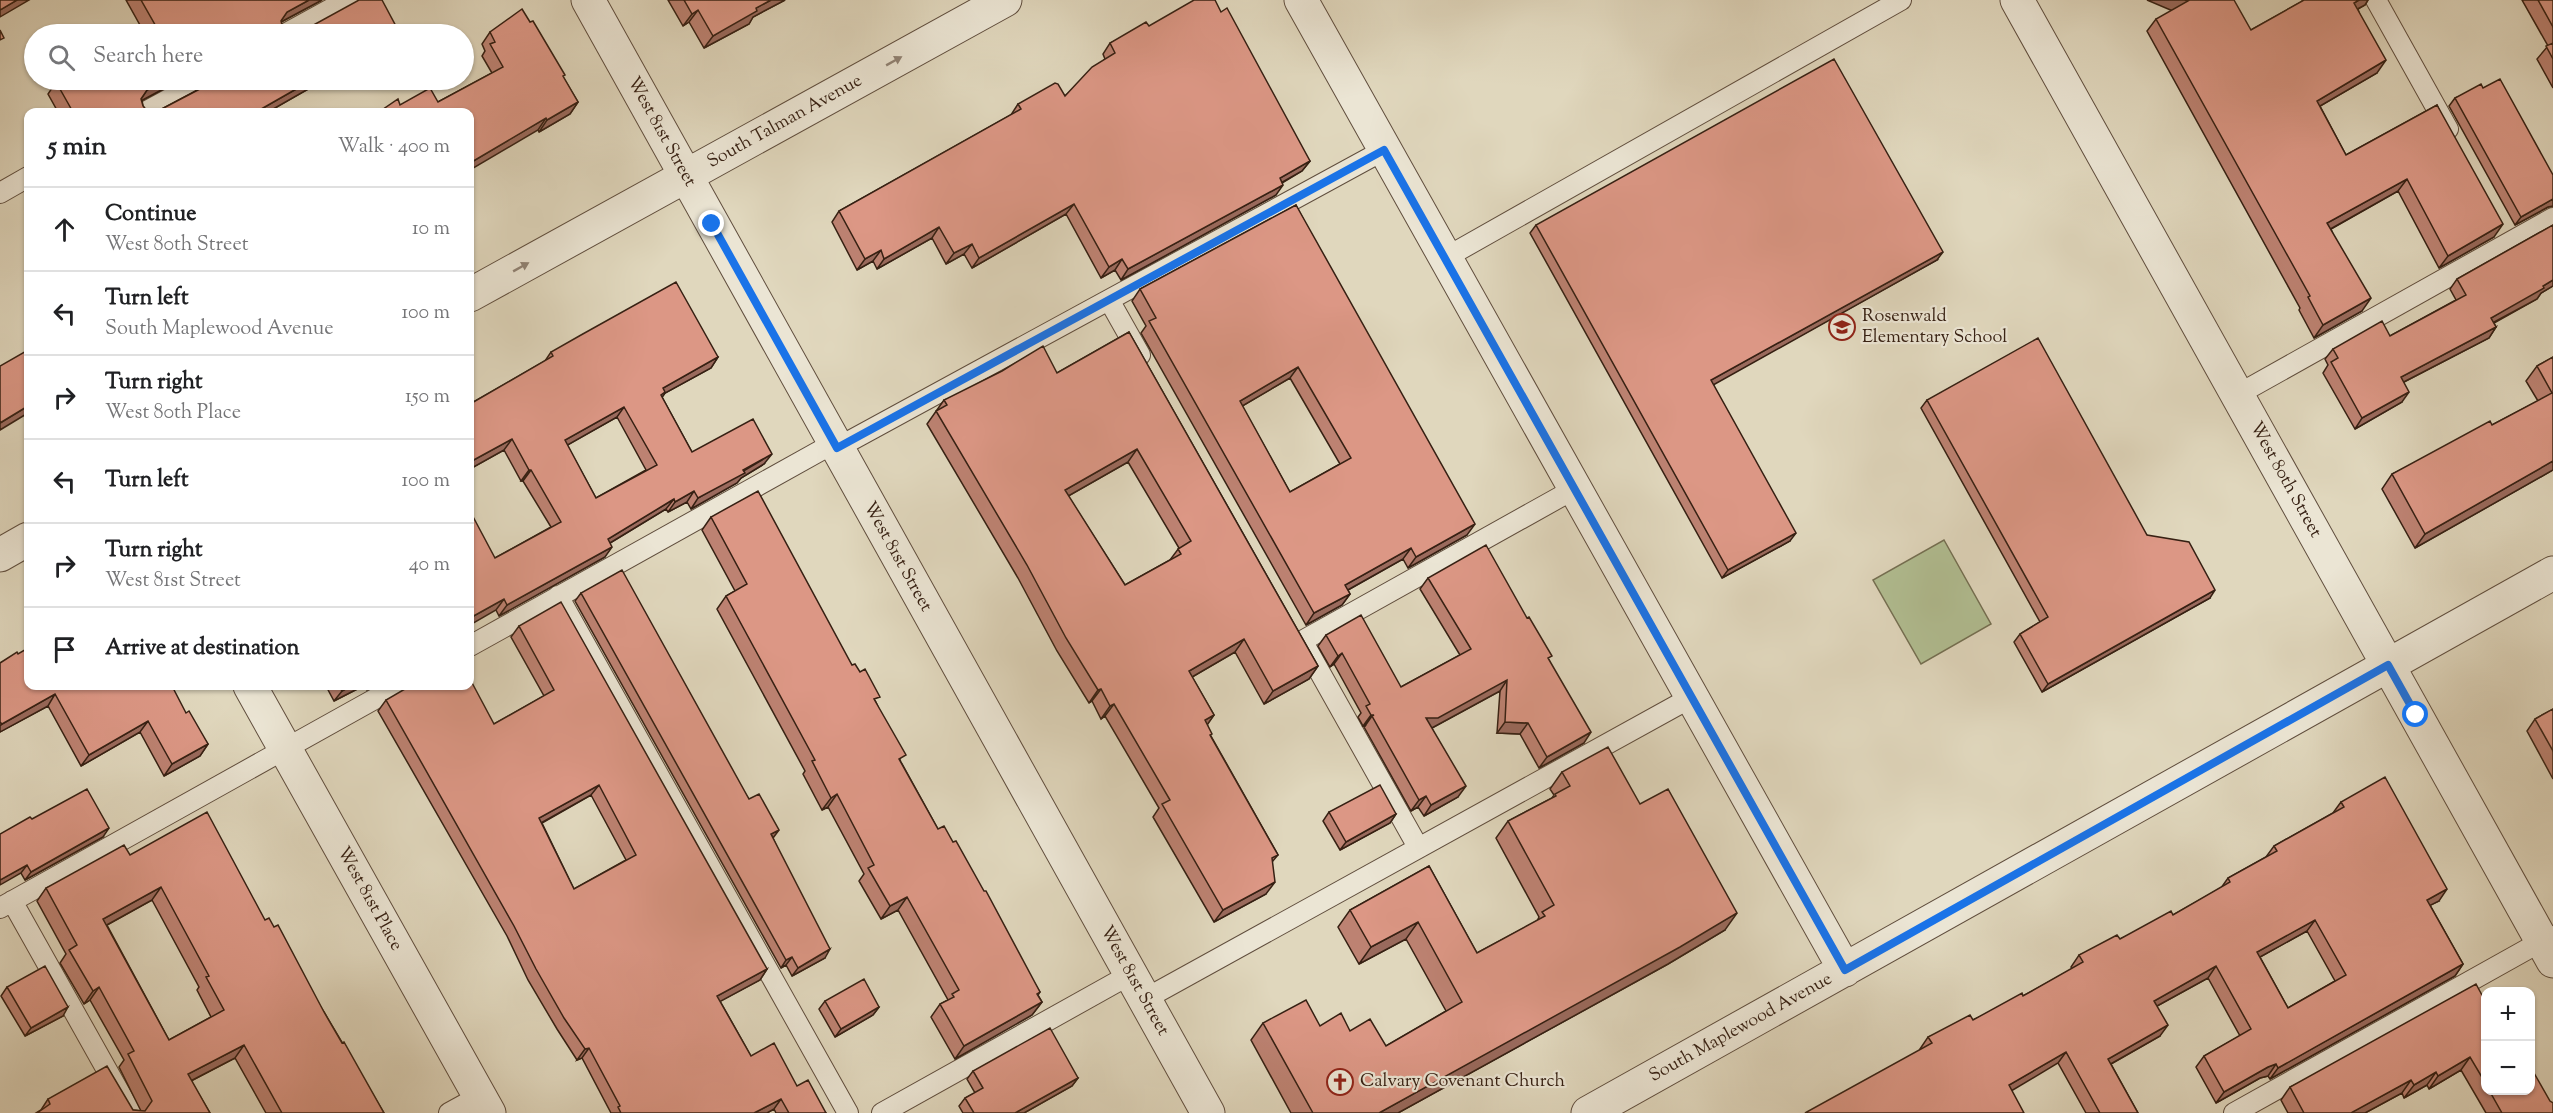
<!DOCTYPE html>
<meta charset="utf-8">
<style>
:root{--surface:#fff;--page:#f6f6f6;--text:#202124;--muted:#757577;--line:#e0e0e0}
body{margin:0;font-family:"Sorts Mill Goudy",serif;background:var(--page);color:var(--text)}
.controls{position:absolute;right:18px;bottom:18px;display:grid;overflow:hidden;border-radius:12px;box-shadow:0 2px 4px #0004}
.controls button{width:54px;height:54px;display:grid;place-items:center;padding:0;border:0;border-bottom:2px solid var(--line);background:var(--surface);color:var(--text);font:30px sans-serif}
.stop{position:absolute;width:18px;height:18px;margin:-14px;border:4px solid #1a73e8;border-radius:50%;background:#fff}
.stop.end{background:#1a73e8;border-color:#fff;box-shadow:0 2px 6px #0008}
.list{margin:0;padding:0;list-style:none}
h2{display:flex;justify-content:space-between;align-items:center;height:78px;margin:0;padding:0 24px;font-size:26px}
h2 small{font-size:20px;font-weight:400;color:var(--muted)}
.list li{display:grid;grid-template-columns:39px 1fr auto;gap:18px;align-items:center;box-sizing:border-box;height:84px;padding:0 24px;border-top:2px solid var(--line)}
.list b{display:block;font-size:22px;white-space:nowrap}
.list p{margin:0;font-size:20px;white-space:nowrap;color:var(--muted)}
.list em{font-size:20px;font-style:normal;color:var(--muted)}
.icon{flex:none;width:33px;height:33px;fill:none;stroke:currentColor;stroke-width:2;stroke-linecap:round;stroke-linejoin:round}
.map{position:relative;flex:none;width:2553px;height:1113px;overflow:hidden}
.search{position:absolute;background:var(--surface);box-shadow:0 2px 4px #0004;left:24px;top:24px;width:450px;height:66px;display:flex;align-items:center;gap:15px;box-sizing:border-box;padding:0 21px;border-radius:33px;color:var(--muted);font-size:22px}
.panel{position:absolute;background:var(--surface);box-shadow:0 2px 4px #0004;left:24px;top:108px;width:450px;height:582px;border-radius:12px}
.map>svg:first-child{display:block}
</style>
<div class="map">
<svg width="2553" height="1113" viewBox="0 0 2553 1113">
<rect width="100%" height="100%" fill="#e0d7bd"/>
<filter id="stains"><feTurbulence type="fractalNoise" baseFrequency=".00333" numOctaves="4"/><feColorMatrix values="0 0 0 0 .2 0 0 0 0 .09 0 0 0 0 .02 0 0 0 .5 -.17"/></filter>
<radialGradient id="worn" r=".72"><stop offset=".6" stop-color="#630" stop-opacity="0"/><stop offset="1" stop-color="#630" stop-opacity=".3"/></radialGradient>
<path fill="#b1be92" stroke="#746f52" stroke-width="1.5" d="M1944 540 1991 624 1921 664 1873 580Z"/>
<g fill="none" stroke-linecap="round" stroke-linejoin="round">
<defs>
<path id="lane" d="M2376 0 2448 129
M285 34 347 0
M145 112 204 80
M0 193 28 177
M1445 258 1901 0
M1109 300 1140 355
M2237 395 2553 218
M837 448 1384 150
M558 596 848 1113
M1302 641 1576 488
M1304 644 1418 847
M470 646 834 443
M12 901 131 1113
M0 908 398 686
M1145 999 1692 697
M449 1113 480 1096
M882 1113 1131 974
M2234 1113 2551 936"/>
<path id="street" d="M588 0 1208 1113
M1301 0 1845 970
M2017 0 2553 961
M470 295 1005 0
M0 555 28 539
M250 686 489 1113
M1588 1113 2553 573"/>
</defs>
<use href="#lane" stroke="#604e3e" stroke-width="22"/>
<use href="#street" stroke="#604e3e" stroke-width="35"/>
<use href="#lane" stroke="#ebe5d4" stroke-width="20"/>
<use href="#street" stroke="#ebe5d4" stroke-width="33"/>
</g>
<path fill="#bd8272" stroke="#362013" stroke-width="1.5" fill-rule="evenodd" d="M126 0H322L281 22 283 29 292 34H390H145Z
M668 0H785L753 17 749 24 704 48 689 22 683 26Z
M2302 0H2368L2365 5 2358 9 2377 73 2320 106 2346 155 2437 105 2494 237 2439 268 2398 191 2331 229 2362 311 2314 338 2299 310 2300 308 2147 31 2156 19 2251 30 2303 1Z
M2522 0H2553V88L2537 59 2548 46Z
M1149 26 1310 161 1302 171 1282 183 1276 195 1121 280 1115 270 1101 278 1066 214 972 268 964 254 946 264 932 238 877 269 873 261 857 270 832 222 839 211 1011 115 1018 104 1065 96 1105 59 1103 54 1110 43Z
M490 32 563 77 578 102 570 114 539 132 538 130 400 105 438 102 492 73 482 56 485 51 482 44Z
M61 80H180L142 100 143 106 147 111H158L216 80H324L268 112H58L48 94 56 82Z
M2483 88 2553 175V206L2548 207 2515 225 2449 106 2455 98Z
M1296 205 1467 535 1408 568 1403 559 1348 590 1350 594 1342 605 1306 625 1141 333 1146 326 1132 301 1140 289ZM1290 378 1340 464 1290 492 1242 406Z
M1536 225 1937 260 1713 384 1790 541 1722 578 1530 233Z
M2553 225V286L2541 293 2537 299 2494 323 2496 327 2489 338 2404 382 2402 402 2355 429 2323 373 2328 365 2325 359 2333 349 2390 336 2456 300 2450 289 2457 279Z
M1129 332 1318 666 1309 679 1264 704 1235 652 1192 677 1214 715 1207 724 1211 736 1278 855 1272 862 1266 894 1214 922 1153 817 1159 808 1105 716 1101 719 1092 701 1089 703 1057 651 1018 578 927 424 944 400 1057 373ZM1128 462 1179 548 1170 560 1125 585 1068 496Z
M551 352 718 357 711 368 665 393 662 397 692 452 764 464 741 478 737 483 691 509 687 502 668 512 666 509 610 543 605 557 499 616 496 610 495 558 551 527 523 481H521L504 450 470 469V404L545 361ZM617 417 646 470 596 498 567 445Z
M2553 357V470L2415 548 2382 489 2392 474 2492 425 2538 401 2526 381 2537 366Z
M1927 400 2147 535 2210 598 2042 692 2014 642 2020 634 2040 622 1921 408Z
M711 517 852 665 876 702 901 762 938 829 1040 992 1038 995 1042 1002 1032 1015 955 1059 931 1017 940 1004 948 1000 898 910 881 919 859 881 864 874 828 807 822 810 803 774 805 771 717 609 726 596 735 591 702 530Z
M1428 578 1549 660 1584 743 1539 768 1520 734 1497 733 1500 691 1432 728 1458 797 1424 816 1418 807 1411 811 1364 727 1365 726H1363L1358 717 1361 713 1334 664 1330 667 1318 646 1326 635 1401 687 1460 655 1420 589Z
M581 593 749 799 773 838 825 958 792 976 786 965 781 968 575 601Z
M519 626 767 969 760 980 720 1001 751 1056 797 1086 826 1113H776L774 1109 767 1113H611L582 1058 577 1060 557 1029 528 980 507 936 378 711 386 700 494 724 544 696 511 637ZM591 795 626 860 574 889 542 823Z
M18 654 186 713 208 744 200 756 164 776 140 732 81 766 48 706 0 732V663Z
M326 686H363L334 701Z
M364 686H374L367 690Z
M2553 709V779L2527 731 2535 719Z
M1562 772 1640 804 1725 930 1668 964 1398 1113H1291L1251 1040 1263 1023 1320 1026 1350 1031 1386 1046 1446 1011 1406 939 1359 964 1338 927 1350 910 1429 866 1477 953 1537 921 1539 917 1496 838 1508 821 1552 798 1554 795 1550 789Z
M2341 802 2439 901 2430 905 2463 964 2455 976 2270 1079 2268 1076 2260 1078 2216 1103 2196 1067 2204 1056 2240 1036 2208 978 2157 1006 2160 1036 2111 1064 2138 1113H2086L2058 1063 1920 1049 1928 1037 1973 1020 2023 996 2072 969 2071 967 2079 955 2120 939 2173 915 2221 888 2228 878 2266 857 2274 846 2333 813ZM2307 931 2335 981 2288 1008 2260 957Z
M1329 812 1396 814 1390 823 1340 850 1323 821Z
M32 819 103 837 25 880 21 873Z
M130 855 265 920 324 1012 384 1113H266L235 1058 191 1081 210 1113H36L41 1110 48 1099 141 1111 119 1067 124 1060 90 1000 84 1004 60 963 66 954 37 901 46 888ZM152 900 199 987 197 990 211 1017 169 1040 107 925Z
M7 987 63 1016 25 1036 1 996Z
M2486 995V1090H2530L2553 1113H2486L2461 1070 2429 1089 2427 1085 2404 1098 2402 1093 2365 1113H2288L2281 1100 2290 1087Z
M825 1001 879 1007 873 1015 835 1037 819 1009Z
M973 1071 1078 1078 1072 1086 1024 1113H963L959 1106 965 1098 975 1093 967 1079Z"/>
<path fill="#9a6a5d" stroke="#362013" stroke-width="1.5" d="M17 0H29L0 17V10Z
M309 0H322L279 23 287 12Z
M771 0H785L753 17 749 24 704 48 713 36 756 8Z
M2147 0H2185L2188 1 2180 14Z
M2359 0H2368L2365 5 2346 15 2354 3Z
M698 10 689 22 683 26 692 14Z
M2386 60 2377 73 2308 113 2317 101Z
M167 80H180L139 102 147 90Z
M312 80H324L268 112H256Z
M578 102 570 114 539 132 547 120Z
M546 118 538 130 470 170V163Z
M1310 161 1302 171 1272 188 1280 178Z
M2407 179 2398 191 2318 236 2327 223Z
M1283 185 1276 195 1121 280 1128 269Z
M2553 199V206L2548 207 2515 225 2521 217Z
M1074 204 1066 214 972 268 979 258Z
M2503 224 2494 237 2439 268 2448 256Z
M939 227 932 238 877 269 884 259Z
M972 244 964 254 946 264 954 253Z
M881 250 873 261 857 270 865 259Z
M1943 252 1937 260 1706 389 1711 380Z
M1122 259 1115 270 1101 278 1109 267Z
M2553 280V286L2541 293 2537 299 2483 328 2491 318Z
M2371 298 2362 311 2314 338 2323 325Z
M2496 327 2489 338 2394 387 2401 377Z
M718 357 711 368 665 393 658 403 663 388Z
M1298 367 1290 378 1232 412 1240 401Z
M2409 392 2402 402 2355 429 2362 418Z
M28 406V413L0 430V423Z
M624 407 617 417 557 451 565 440Z
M512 439 504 450 470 469V462Z
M1137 449 1128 462 1056 503 1065 490Z
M772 454 764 464 741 478 737 483 691 509 698 498Z
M2553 461V470L2415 548 2425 534Z
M529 470H531L523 481H521Z
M694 491 687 502 668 512 675 502Z
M674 499 666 509 600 549 608 539Z
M1475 524 1467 535 1408 568 1416 557Z
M1796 533 1790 541 1722 578 1728 570Z
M612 547 605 557 499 616 507 605Z
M1411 548 1403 559 1337 596 1345 585Z
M2215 590 2210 598 2042 692 2048 684Z
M1350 594 1342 605 1306 625 1314 613Z
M504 599 496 610 470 625V618Z
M1244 639 1235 652 1180 684 1189 671Z
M1342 653 1334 664 1330 667 1338 656Z
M1318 666 1309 679 1264 704 1273 691Z
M1507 680 1500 691 1430 729 1426 718Z
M351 686H363L334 701 342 691Z
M1101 689 1092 701 1089 703 1098 690Z
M55 694 48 706 0 732V726L2 724Z
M1114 704 1105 716 1101 719 1110 706Z
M1214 715 1205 728V720Z
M1371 715H1374L1372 716 1365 726H1363Z
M148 721 140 732 81 766 89 755Z
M1505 722 1528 723 1520 734 1497 733Z
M1591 732 1584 743 1539 768 1547 757Z
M208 744 200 756 164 776 172 764Z
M599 785 591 795 532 828 539 818Z
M1466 786 1458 797 1424 816 1431 805Z
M837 794 828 807 822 810 831 798Z
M1426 796 1418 807 1411 811 1419 800Z
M1396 814 1390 823 1340 850 1346 842Z
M109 828 103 837 25 880 31 872Z
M779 830 773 838 771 834Z
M27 865 21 873 0 885V880Z
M1275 882 1266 894 1214 922 1223 910Z
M161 887 152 900 94 932 103 919Z
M2447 889 2439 901 2419 911 2427 900Z
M907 897 898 910 881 919 890 906Z
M1737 913 1725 930 1668 964 1398 1113H1379Z
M2315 920 2307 931 2249 963 2257 952Z
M1418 922 1406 939 1359 964 1371 947Z
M830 949 825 958 792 976 798 968Z
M792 957 786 965 781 968 786 960Z
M2463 964 2455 976 2270 1079 2278 1068Z
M2216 966 2208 978 2146 1012 2154 1001Z
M767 969 760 980 710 1007 717 996Z
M99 987 90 1000 84 1004 93 991Z
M1042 1002 1032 1015 955 1059 964 1046Z
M68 1007 63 1016 25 1036 31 1028Z
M879 1007 873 1015 835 1037 841 1029Z
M2168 1025 2160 1036 2100 1070 2108 1059Z
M244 1045 235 1058 179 1087 188 1074Z
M589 1048 582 1058 577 1060 585 1049Z
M2066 1052 2058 1063 2001 1097 2009 1085Z
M2470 1057 2461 1070 2429 1089 2438 1076Z
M2276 1064 2268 1076 2260 1078 2216 1103 2224 1092 2268 1067Z
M2436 1072 2427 1085 2404 1098 2414 1085Z
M1078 1078 1072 1086 1024 1113H1015Z
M2411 1080 2402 1093 2365 1113H2350Z
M781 1099 774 1109 767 1113H754Z"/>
<path fill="#dc9785" stroke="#362013" stroke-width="1.5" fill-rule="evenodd" d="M0 0H17L0 10Z
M141 0H309L287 12 281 21 283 29 292 34 299 33 359 0H382L398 30 390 34H150L158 30Z
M684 0H771L756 8 757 11 713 36 698 10 692 14Z
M1194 0H1215L1221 12 1227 8 1310 161 1280 178 1283 185 1128 269 1122 259 1109 267 1074 204 979 258 972 244 954 253 939 227 884 259 881 250 865 259 839 211 1021 109 1018 104 1055 83 1058 84 1065 96 1092 67 1115 53 1110 43 1146 22 1149 26Z
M2185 0H2234L2251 30 2304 0H2359L2354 3 2386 60 2317 101 2346 155 2437 105 2503 224 2448 256 2407 179 2327 223 2371 298 2323 325 2308 297 2310 296 2156 19 2188 1Z
M2538 0H2553V27Z
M522 9 530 22 533 21 565 75 563 76 578 102 547 120 546 118 470 163V112H379L398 99 400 105 430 88 438 102 503 67 490 44 495 42 490 32Z
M0 30 4 38 0 40Z
M2553 43V59L2546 46Z
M1834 59 1943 252 1711 380 1796 533 1728 570 1536 225Z
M2500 79 2553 175V199L2521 217 2455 98 2481 84 2483 88Z
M61 80H167L147 90 141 99 143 106 147 111H158L217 80H312L256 112H73L56 82Z
M1296 205 1475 524 1416 557 1411 548 1345 585 1350 594 1314 613 1149 321 1156 318 1140 289ZM1298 367 1351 458 1290 492 1240 401Z
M2553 225V280L2543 286 2544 288 2491 318 2496 327 2401 377 2409 392 2362 418 2331 362 2338 358 2333 349 2382 321 2390 336 2466 295 2457 279Z
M676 282 718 357 663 388 665 392 661 395 692 452 753 419 772 454 743 470 745 473 698 498 694 491 675 502 674 499 608 539 612 547 507 605 504 599 470 618V511L495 558 561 522 531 470H529L512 439 470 462V404L553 356 551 352 581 335ZM624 407 657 465 596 498 565 440Z
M1129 332 1318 666 1273 691 1244 639 1189 671 1214 715 1205 720 1212 734 1210 735 1278 855 1272 858 1275 882 1223 910 1162 804 1170 800 1114 704 1110 706 1101 689 1098 690 1066 638 1027 565 936 411 947 405 944 400 1002 371 1043 346 1057 373ZM1137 449 1191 541 1178 549 1181 554 1125 585 1065 490Z
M2038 338 2147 535 2189 542 2215 590 2048 684 2020 634 2048 617 1927 400Z
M28 350V406L0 423V366Z
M2553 357V461L2425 534 2392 474 2490 421 2492 425 2552 393 2537 366Z
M758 491 852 665 855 664 860 672 865 669 880 697 874 699 906 755 899 759 938 829 944 826 953 842 956 841 984 891H986L1040 992 1037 994 1042 1002 964 1046 940 1004 954 997 952 994 959 990 907 897 890 906 868 868 874 865 837 794 831 798 812 761 815 760 726 596 747 584 711 517Z
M1486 545 1527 618 1529 617 1552 656 1548 658 1591 732 1547 757 1528 723 1505 722 1507 680 1438 718H1426L1466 786 1431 805 1426 796 1419 800 1372 716 1374 715H1371L1366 706 1370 704 1342 653 1338 656 1326 635 1361 615 1401 687 1471 649 1428 578Z
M622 570 749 799 759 794 779 830 771 834 830 949 798 968 792 957 786 960 581 593Z
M561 602 767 969 717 996 751 1056 774 1043 797 1086 808 1080 826 1113H789L781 1099 754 1113H621L618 1107 620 1106 589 1048 585 1049 564 1018 536 969 514 926 386 700 410 686H470V679L494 724 554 690 519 626ZM599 785 636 855 574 889 539 818Z
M28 648V686H172L186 713 189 711 208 744 172 764 148 721 89 755 55 694 2 724 0 722V663L17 652 18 654Z
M339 686H351L342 691Z
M2553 709V751L2535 719Z
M1608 747 1640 804 1668 789 1737 913 1680 947 1379 1113H1313L1263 1023 1306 1000 1320 1026 1341 1013 1350 1031 1370 1019 1386 1046 1462 1002 1418 922 1371 947 1350 910 1429 866 1477 953 1545 916 1542 912 1554 905 1508 821 1556 796 1555 794 1570 786 1562 772Z
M2385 777 2447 889 2427 900 2463 964 2278 1068 2276 1064 2268 1067 2224 1092 2204 1056 2251 1029 2216 966 2154 1001 2168 1025 2108 1059 2138 1113H2100L2066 1052 2009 1085 2024 1113H1805L1932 1043 1928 1037 1970 1015 1973 1020 2022 993 2023 996 2083 962 2079 955 2117 935 2120 939 2171 911 2173 915 2230 882 2228 878 2277 851 2274 846 2344 807 2341 802ZM2315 920 2346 975 2288 1008 2257 952Z
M1380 785 1396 814 1346 842 1329 812Z
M87 789 109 828 31 872 27 865 0 880V834L30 817 32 819Z
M207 812 265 920 269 918 274 927 278 925 324 1012 342 1043 344 1042 384 1113H282L244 1045 188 1074 210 1113H37L50 1104 48 1099 107 1066 133 1110 145 1111 152 1101 128 1054 134 1051 99 987 93 991 69 950 77 945 46 888 124 845 130 855ZM161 887 209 976 206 977 224 1010 169 1040 103 919Z
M45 966 68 1007 31 1028 7 987Z
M864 979 879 1007 841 1029 825 1001Z
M2476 984 2483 997 2486 995V1084L2470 1057 2438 1076 2436 1072 2414 1085 2411 1080 2351 1113H2304L2290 1087Z
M1050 1028 1078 1078 1015 1113H974L965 1098 983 1088 973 1071Z
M2530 1066 2550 1101 2553 1103V1113H2502L2489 1090H2530Z"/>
<defs><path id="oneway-solid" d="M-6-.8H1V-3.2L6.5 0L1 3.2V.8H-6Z" transform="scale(1.5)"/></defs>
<g fill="#908274">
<use href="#oneway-solid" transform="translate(894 61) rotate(-29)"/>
<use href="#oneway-solid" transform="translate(521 267) rotate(-29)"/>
</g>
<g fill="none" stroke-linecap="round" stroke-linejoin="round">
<path stroke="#1a73e8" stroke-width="8" d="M712 224 837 448 1384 150 1845 970 2388 665 2416 715"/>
</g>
<defs>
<symbol id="school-ring" viewBox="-11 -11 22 22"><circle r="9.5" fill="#ebe5d4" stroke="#8f2418" stroke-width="1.5"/><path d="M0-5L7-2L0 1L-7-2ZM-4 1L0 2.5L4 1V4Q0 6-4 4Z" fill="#8f2418"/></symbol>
<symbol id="church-ring" viewBox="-11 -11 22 22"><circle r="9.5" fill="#ebe5d4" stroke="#8f2418" stroke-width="1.5"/><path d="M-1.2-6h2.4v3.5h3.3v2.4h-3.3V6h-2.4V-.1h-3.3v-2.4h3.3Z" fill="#8f2418"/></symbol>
</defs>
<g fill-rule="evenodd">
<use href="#school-ring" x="1827" y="312" width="30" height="30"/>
<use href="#church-ring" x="1325" y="1067" width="30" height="30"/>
</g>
<g text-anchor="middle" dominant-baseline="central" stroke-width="4.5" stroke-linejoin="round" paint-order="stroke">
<g font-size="18" fill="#362013" stroke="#ebe5d4">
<text transform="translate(785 122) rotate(-29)">South Talman Avenue</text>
<text transform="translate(661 132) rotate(61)">West 81st Street</text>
<text transform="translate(2285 480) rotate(61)">West 80th Street</text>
<text transform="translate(897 557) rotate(61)">West 81st Street</text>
<text transform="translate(369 899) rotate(61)">West 81st Place</text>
<text transform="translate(1134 981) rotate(61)">West 81st Street</text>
<text transform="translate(1741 1028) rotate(-29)">South Maplewood Avenue</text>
</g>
<g font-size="18" fill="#362013" stroke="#ebe5d4" text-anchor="start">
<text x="1862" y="317">Rosenwald<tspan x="1862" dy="21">Elementary School</tspan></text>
<text x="1360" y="1082">Calvary Covenant Church</text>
</g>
</g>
<rect width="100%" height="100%" filter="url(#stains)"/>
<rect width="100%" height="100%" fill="url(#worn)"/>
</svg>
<div class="controls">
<button>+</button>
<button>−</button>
</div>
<div class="stop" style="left:2416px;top:715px"></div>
<div class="stop end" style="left:712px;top:224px"></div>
<div class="search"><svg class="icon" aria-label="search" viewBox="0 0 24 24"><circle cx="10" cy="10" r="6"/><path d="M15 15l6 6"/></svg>Search here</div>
<section class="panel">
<h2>5 min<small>Walk · 400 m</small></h2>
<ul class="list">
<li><svg class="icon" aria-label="ahead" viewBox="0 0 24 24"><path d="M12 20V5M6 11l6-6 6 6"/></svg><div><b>Continue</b><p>West 80th Street</p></div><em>10 m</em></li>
<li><svg class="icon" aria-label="left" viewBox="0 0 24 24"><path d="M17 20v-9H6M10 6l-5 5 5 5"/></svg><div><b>Turn left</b><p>South Maplewood Avenue</p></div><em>100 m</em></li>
<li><svg class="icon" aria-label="right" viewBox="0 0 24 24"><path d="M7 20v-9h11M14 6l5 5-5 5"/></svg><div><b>Turn right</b><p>West 80th Place</p></div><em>150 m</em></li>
<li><svg class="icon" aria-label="left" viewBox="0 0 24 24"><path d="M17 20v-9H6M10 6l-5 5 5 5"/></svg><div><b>Turn left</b></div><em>100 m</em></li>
<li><svg class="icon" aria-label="right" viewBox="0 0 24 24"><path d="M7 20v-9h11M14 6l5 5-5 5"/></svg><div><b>Turn right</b><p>West 81st Street</p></div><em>40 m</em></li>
<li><svg class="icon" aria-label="arrive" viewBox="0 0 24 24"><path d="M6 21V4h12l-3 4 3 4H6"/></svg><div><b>Arrive at destination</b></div></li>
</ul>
</section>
</div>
